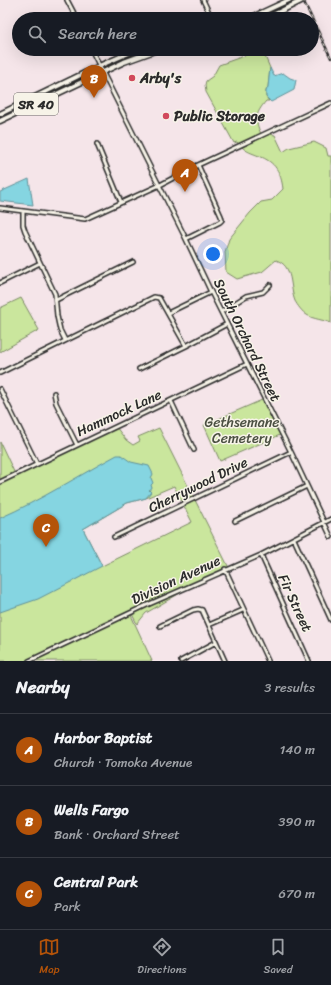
<!DOCTYPE html>
<meta charset="utf-8">
<style>
:root{--surface:#171b24;--page:#242831;--text:#f1f3f6;--muted:#9ea1a6;--line:#363941;--accent:#b45309}
body{margin:0;font-family:Sriracha,sans-serif;background:var(--page);color:var(--text)}
.you{position:absolute;left:213px;top:254px;width:14px;height:14px;margin:-10px;border:3px solid #fff;border-radius:50%;background:#1a73e8;box-shadow:0 0 0 6px #1a73e833}
.badge{display:grid;place-items:center;width:26px;height:26px;border-radius:50%;background:var(--accent);color:#fff;font-size:13px;font-weight:700}
.pin{position:absolute;translate:-50% -33px;filter:drop-shadow(0 1px 2px #0008)}
.pin::after{content:'';position:absolute;top:21px;width:14px;height:12px;background:inherit;clip-path:polygon(0 0,100% 0,50% 100%)}
.list{margin:0;padding:0;list-style:none}
h2{display:flex;justify-content:space-between;align-items:center;height:52px;margin:0;padding:0 16px;font-size:17px}
h2 small{font-size:13px;font-weight:400;color:var(--muted)}
.list li{display:grid;grid-template-columns:26px 1fr auto;gap:12px;align-items:center;box-sizing:border-box;height:72px;padding:0 16px;border-top:1px solid var(--line)}
.list b{display:block;font-size:15px;white-space:nowrap}
.list p{margin:0;font-size:13px;white-space:nowrap;color:var(--muted)}
.list em{font-size:13px;font-style:normal;color:var(--muted)}
.icon{flex:none;width:22px;height:22px;fill:none;stroke:currentColor;stroke-width:2;stroke-linecap:round;stroke-linejoin:round}
.map{position:relative;flex:none;width:331px;height:661px;overflow:hidden}
.search{position:absolute;background:var(--surface);box-shadow:0 4px 16px #0002;left:12px;right:12px;top:12px;height:44px;display:flex;align-items:center;gap:10px;box-sizing:border-box;padding:0 14px;border-radius:22px;color:var(--muted);font-size:15px}
.sheet{height:268px;background:var(--surface)}
nav{display:flex;justify-content:space-around;align-items:center;box-sizing:border-box;height:56px;border-top:1px solid var(--line);background:var(--surface);font-size:11px;color:var(--muted)}
nav a{display:grid;justify-items:center;gap:2px}
nav .on{color:var(--accent)}
.map>svg:first-child{display:block}
</style>
<div class="map">
<svg width="331" height="661" viewBox="0 0 331 661">
<rect width="100%" height="100%" fill="#f5e5e9"/>
<filter id="ink" filterUnits="userSpaceOnUse"><feTurbulence type="fractalNoise" baseFrequency=".025" numOctaves="2"/><feDisplacementMap in="SourceGraphic" scale="8" xChannelSelector="R" yChannelSelector="G"/><feConvolveMatrix kernelMatrix="1 2 1 2 8 2 1 2 1" color-interpolation-filters="sRGB"/></filter>
<g filter="url(#ink)">
<path fill="#cae69d" stroke="#7a8864" fill-rule="evenodd" d="M252 51 265 52 264 54 270 68 268 87 266 91V97L269 101H266C256 113 254 119 261 134L239 144 237 142 234 143 206 92 205 85 206 81 213 76 219 65 244 56Z
M269 134 275 135 283 152 289 148 314 142 326 148 328 156H331V323C325 320 312 319 307 315 303 313 297 305 295 301 289 286 294 266 276 260L262 272 237 279 226 272 225 252 229 239 250 213 261 202 272 200 283 189C281 172 275 162 259 156 252 153 247 152 242 147Z
M21 298 39 330 0 352V308Z
M262 400 280 435 220 461 204 425Z
M116 427 126 440 133 445 140 441 138 437 159 428 229 568 130 613 152 661H0V442L15 474ZM174 486 192 522 102 566 83 529 127 503 146 498Z
M187 589 146 613 137 624 132 614Z"/>
<path fill="#85d5e1" stroke="#619198" d="M270 68 274 76 283 73 290 78 296 80 294 90 271 102 266 97V91L268 87Z
M29 179 33 205 0 201V192Z
M117 455H121L131 462 149 466 153 474 151 478 153 483 151 485 152 488 149 490 151 492 146 498 127 503 83 529 102 566 38 599 0 612V518C41 500 78 476 117 455Z"/>
<g fill="none" stroke-linecap="round" stroke-linejoin="round">
<defs>
<path id="minor" d="M67 0 77 19
M203 0 212 19
M91 49 186 239 211 292 291 452 331 537
M97 144 121 202
M0 208 85 219 160 185 198 165 331 103
M23 211V225L25 231 55 294 57 316 60 330 65 340
M186 239 220 222 222 220 221 216 198 165
M0 283 40 263
M56 300 133 262
M221 312 246 296 263 292 270 285
M168 313 211 292
M139 369 186 346 227 324
M0 373 154 297 159 298 186 346
M0 389 37 464
M54 393 56 403 77 445
M171 401 194 450
M0 482 247 364
M235 521 307 486
M114 537 291 452
M294 539 331 620
M261 555 309 661
M225 569 268 661
M209 625 243 610
M160 626 193 610 198 609 202 610 225 661
M29 661 147 605 261 555 331 519
M181 661 216 642"/>
<path id="major" d="M248 19 289 0
M265 19 303 0
M0 114 99 66 138 49
M0 121 124 62 160 49"/>
</defs>
<use href="#minor" stroke="#2b2b2b" stroke-width="6"/>
<use href="#major" stroke="#2b2b2b" stroke-width="7"/>
<use href="#minor" stroke="#f7f3e8" stroke-width="3"/>
<use href="#major" stroke="#f7f3e8" stroke-width="4"/>
<defs>
<path id="rail" d="M303 0 331 58"/>
</defs>
<use href="#rail" stroke="#2b2b2b" stroke-width="2.5"/>
<use href="#rail" stroke="#f7f3e8" stroke-width="1" stroke-dasharray="3" stroke-linecap="butt"/>
</g>
</g>
<g fill="#d1495b" stroke="#f7f3e8" stroke-width="1.5">
<circle cx="132" cy="78" r="4"/>
<circle cx="166" cy="116" r="4"/>
</g>
<g text-anchor="middle" dominant-baseline="central" stroke-width="3" stroke-linejoin="round" paint-order="stroke">
<rect fill="#f7f3e8" stroke="#686764" stroke-width="1" x="14" y="93" width="44" height="22" rx="3"/>
<g font-size="13" font-weight="bold" fill="#2b2b2b">
<text x="36" y="104">SR 40</text>
</g>
<g font-size="14" font-weight="bold" fill="#2b2b2b" stroke="#f7f3e8" text-anchor="start">
<text x="140" y="78">Arby's</text>
<text x="174" y="116">Public Storage</text>
</g>
<g font-size="14" fill="#2b2b2b" stroke="#f7f3e8">
<text transform="translate(247 340) rotate(64)">South Orchard Street</text>
<text transform="translate(119 413) rotate(-25)">Hammock Lane</text>
<text transform="translate(198 485) rotate(-26)">Cherrywood Drive</text>
<text transform="translate(176 580) rotate(-25)">Division Avenue</text>
<text transform="translate(295 603) rotate(65)">Fir Street</text>
</g>
<g font-size="14" fill="#4b5042" stroke="#f7f3e8">
<text x="242" y="422">Gethsemane<tspan x="242" dy="16">Cemetery</tspan></text>
</g>
</g>
</svg>
<div class="you"></div>
<div class="pin badge" style="left:185px;top:192px">A</div>
<div class="pin badge" style="left:94px;top:98px">B</div>
<div class="pin badge" style="left:46px;top:547px">C</div>
<div class="search"><svg class="icon" aria-label="search" viewBox="0 0 24 24"><circle cx="10" cy="10" r="6"/><path d="M15 15l6 6"/></svg>Search here</div>
</div>
<section class="sheet">
<h2>Nearby<small>3 results</small></h2>
<ul class="list">
<li><span class="badge">A</span><div><b>Harbor Baptist</b><p>Church · Tomoka Avenue</p></div><em>140 m</em></li>
<li><span class="badge">B</span><div><b>Wells Fargo</b><p>Bank · Orchard Street</p></div><em>390 m</em></li>
<li><span class="badge">C</span><div><b>Central Park</b><p>Park</p></div><em>670 m</em></li>
</ul>
</section>
<nav>
<a class="on"><svg class="icon" aria-label="map" viewBox="0 0 24 24"><path d="M3 6l6-2 6 2 6-2v14l-6 2-6-2-6 2zM9 4v14M15 6v14"/></svg>Map</a>
<a><svg class="icon" aria-label="directions" viewBox="0 0 24 24"><path d="M12 3l9 9-9 9-9-9zM9 14v-3h6M13 9l2 2-2 2"/></svg>Directions</a>
<a><svg class="icon" aria-label="saved" viewBox="0 0 24 24"><path d="M7 4h10v16l-5-4-5 4z"/></svg>Saved</a>
</nav>
